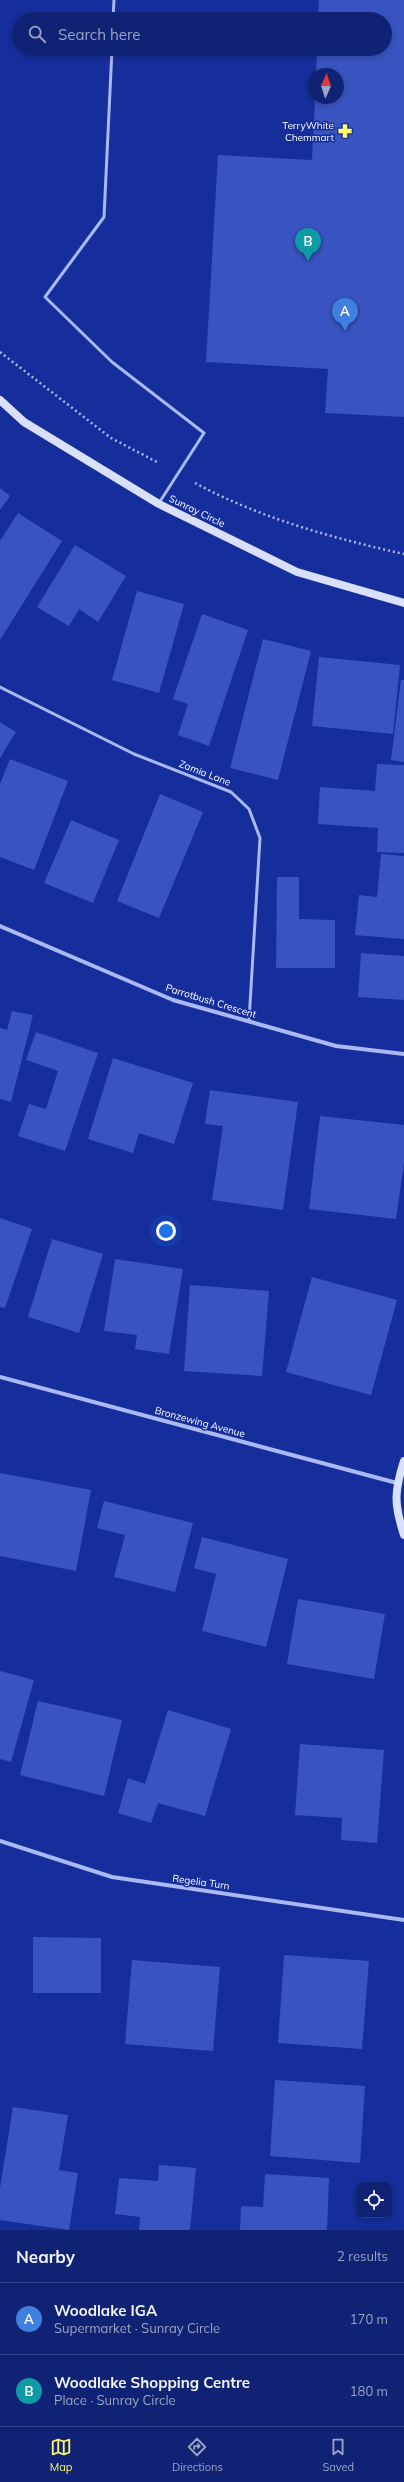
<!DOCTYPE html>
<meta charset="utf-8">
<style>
:root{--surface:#102274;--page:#192a79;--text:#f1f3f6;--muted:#9ca4c5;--line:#303f86;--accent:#fff96c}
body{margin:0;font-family:Mulish,sans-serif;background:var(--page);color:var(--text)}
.controls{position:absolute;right:12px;bottom:12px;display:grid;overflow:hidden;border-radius:8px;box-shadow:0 2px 6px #0003}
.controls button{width:36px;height:36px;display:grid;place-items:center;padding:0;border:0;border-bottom:1px solid var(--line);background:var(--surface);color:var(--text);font:20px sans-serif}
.compass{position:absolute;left:308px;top:68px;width:36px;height:36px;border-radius:50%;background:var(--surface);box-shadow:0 2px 6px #0003;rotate:3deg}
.you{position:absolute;left:166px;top:1231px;width:14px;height:14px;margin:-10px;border:3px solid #fff;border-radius:50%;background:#1a73e8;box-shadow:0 0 0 6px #1a73e833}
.badge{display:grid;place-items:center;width:26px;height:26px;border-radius:50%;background:var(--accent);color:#fff;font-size:13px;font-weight:700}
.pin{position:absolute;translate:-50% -33px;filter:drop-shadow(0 1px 2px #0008)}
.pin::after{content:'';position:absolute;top:21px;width:14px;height:12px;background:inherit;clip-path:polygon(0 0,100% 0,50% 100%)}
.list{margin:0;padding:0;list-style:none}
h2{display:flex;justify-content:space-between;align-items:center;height:52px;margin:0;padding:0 16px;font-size:17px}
h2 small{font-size:13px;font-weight:400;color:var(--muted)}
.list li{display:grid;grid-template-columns:26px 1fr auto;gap:12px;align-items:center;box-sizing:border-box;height:72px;padding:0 16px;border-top:1px solid var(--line)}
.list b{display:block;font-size:15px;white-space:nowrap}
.list p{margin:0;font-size:13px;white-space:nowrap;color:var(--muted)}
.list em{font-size:13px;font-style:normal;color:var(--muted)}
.icon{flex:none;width:22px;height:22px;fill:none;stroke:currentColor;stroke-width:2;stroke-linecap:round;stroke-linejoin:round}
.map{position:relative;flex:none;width:404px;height:2230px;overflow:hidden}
.search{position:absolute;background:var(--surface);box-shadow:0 2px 6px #0003;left:12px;right:12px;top:12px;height:44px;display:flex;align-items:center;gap:10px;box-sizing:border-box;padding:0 14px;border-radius:22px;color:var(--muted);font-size:15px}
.sheet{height:196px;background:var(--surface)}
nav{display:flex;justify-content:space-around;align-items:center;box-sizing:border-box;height:56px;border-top:1px solid var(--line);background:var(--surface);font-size:11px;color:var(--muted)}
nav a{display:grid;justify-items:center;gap:2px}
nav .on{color:var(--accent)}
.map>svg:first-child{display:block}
</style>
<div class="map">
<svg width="404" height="2230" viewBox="0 0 404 2230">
<rect width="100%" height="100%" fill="#152e9b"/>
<path fill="#3954c0" d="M319 0H404V417L325 413 328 369 206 362 218 155 312 160 315 98H338V74H316L317 49H385V19H318Z
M0 488 10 496 0 510Z
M18 513 62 541 0 640V541Z
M75 545 126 576 98 622 79 609 69 626 37 607Z
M137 591 184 604 159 693 112 680Z
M202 614 248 630 209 746 178 735 188 704 173 699Z
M263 639 311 651 278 780 230 768Z
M319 657 400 665 393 734 312 726Z
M401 680H404V762L391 760Z
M0 722 16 732 0 758Z
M10 759 68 781 34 870 0 857V784Z
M377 764 404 765V853L377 852 378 828 318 824 320 787 375 791Z
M160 794 203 812 159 918 117 901Z
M71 820 119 840 93 903 44 883Z
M381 854 404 856V939L355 935 359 895 377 897Z
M277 877H299V919L335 920V968H276Z
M361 953 404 956V1000L358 997Z
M12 1011 33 1015 11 1102 0 1099V1028L7 1030Z
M36 1032 98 1053 65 1151 18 1136 29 1104 46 1109 58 1071 26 1060Z
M113 1058 193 1083 174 1144 139 1133 133 1153 88 1139Z
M210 1090 298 1102 283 1210 212 1200 223 1126 205 1124Z
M320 1116 404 1125V1163L396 1219 309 1209Z
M0 1218 32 1229 5 1308 0 1307Z
M52 1239 103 1254 79 1333 28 1317Z
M115 1259 183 1269 169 1354 135 1349 137 1335 104 1331Z
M312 1277 397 1300 371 1395 286 1372Z
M190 1285 269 1291 262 1376 184 1371Z
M0 1473 91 1490 76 1571 0 1556Z
M104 1501 193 1523 175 1592 114 1577 125 1535 97 1528Z
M202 1537 288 1559 266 1647 202 1631 216 1574 194 1568Z
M298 1599 385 1614 374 1679 287 1664Z
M0 1671 34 1680 11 1762 0 1759Z
M38 1701 122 1720 104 1796 20 1775Z
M168 1710 231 1729 205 1816 158 1803 151 1823 118 1813 128 1778 145 1784Z
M300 1744 384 1750 377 1843 341 1840 342 1818 295 1815Z
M33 1937 101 1938V1993H33Z
M284 1955 369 1961 362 2049 278 2043Z
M132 1960 220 1967 213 2051 125 2044Z
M275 2080 365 2086 360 2163 270 2156Z
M13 2107 68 2115 59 2170 78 2173 69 2230 0 2220V2188Z
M159 2165 196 2168 190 2230H139L140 2217 115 2214 119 2178 158 2181Z
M265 2174 329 2178 327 2230H240L241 2206 263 2207Z"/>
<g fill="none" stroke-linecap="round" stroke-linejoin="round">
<path stroke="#aab9f3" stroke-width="2.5" stroke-dasharray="2 3" stroke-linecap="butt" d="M0 352 111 438 159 463
M195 483C260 518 332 538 404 554"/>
<path stroke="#aab9f3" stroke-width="3" d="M113 19 114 0
M112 49 104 217 45 297 112 362 204 433 159 503
M0 687 134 754 231 792 249 809 260 838 249 1021"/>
<path stroke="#aab9f3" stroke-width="4" d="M0 926 173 1000 336 1046 404 1054
M0 1377 397 1483
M0 1841 112 1877 404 1920"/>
<path stroke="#d9e0fc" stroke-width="8" d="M0 400 24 422 159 504 297 572 404 603
M404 1461C394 1492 394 1504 404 1535"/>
</g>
<defs>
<symbol id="pharmacy-bare" viewBox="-9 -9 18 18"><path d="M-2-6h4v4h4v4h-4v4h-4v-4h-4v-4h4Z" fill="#fff96c" stroke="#152e9b" stroke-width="2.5" paint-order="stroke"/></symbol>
</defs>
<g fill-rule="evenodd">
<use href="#pharmacy-bare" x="335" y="121" width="20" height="20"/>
</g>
<g text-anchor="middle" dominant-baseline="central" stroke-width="3" stroke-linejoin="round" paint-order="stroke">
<g font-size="10" fill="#fff" stroke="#152e9b" text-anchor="end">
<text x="334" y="125">TerryWhite<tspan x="334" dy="12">Chemmart</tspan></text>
</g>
<g font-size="10" fill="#fff" stroke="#152e9b">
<text transform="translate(197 511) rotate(26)">Sunray Circle</text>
<text transform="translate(205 773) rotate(21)">Zamia Lane</text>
<text transform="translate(211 1001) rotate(17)">Parrotbush Crescent</text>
<text transform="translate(200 1422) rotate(15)">Bronzewing Avenue</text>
<text transform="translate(201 1882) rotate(8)">Regelia Turn</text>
</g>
</g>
</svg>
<div class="controls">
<button><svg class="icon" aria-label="locate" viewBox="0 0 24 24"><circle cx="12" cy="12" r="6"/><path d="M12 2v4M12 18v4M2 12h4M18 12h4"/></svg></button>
</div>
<svg class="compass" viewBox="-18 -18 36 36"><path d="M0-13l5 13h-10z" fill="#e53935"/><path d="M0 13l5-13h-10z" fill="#9ca4c5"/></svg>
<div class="you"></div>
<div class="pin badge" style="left:345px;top:331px;background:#3f7fe0">A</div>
<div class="pin badge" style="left:308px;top:261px;background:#0f9aa8">B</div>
<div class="search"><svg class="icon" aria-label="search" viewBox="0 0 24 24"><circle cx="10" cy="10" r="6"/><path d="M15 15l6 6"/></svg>Search here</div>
</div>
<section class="sheet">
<h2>Nearby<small>2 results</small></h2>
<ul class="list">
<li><span class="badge" style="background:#3f7fe0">A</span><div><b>Woodlake IGA</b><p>Supermarket · Sunray Circle</p></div><em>170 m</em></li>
<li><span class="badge" style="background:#0f9aa8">B</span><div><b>Woodlake Shopping Centre</b><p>Place · Sunray Circle</p></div><em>180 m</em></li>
</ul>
</section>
<nav>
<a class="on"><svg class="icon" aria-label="map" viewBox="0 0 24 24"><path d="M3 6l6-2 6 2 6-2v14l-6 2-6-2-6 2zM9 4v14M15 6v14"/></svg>Map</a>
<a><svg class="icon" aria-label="directions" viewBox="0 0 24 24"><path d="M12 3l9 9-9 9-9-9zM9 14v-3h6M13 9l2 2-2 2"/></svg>Directions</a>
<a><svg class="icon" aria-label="saved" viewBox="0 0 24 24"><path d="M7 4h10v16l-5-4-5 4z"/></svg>Saved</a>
</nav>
